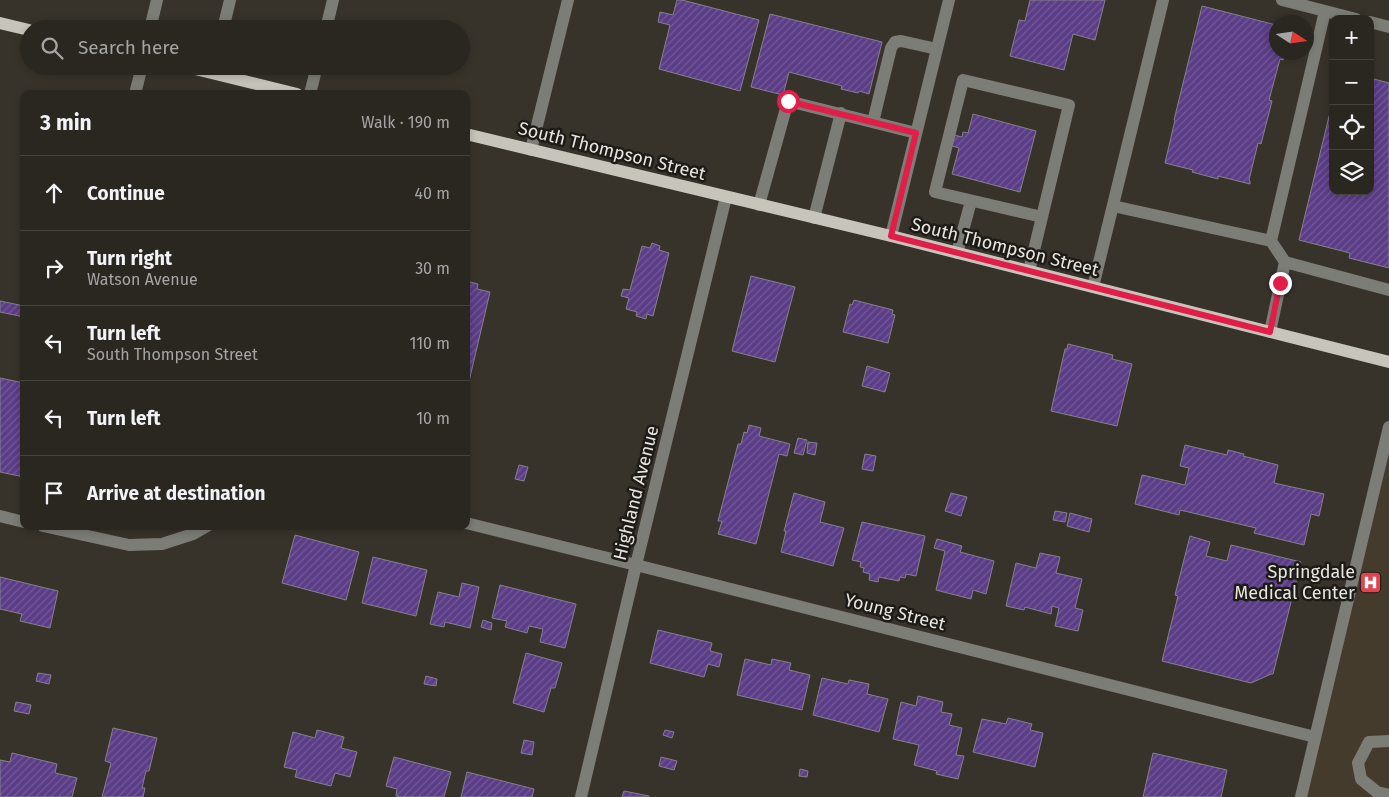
<!DOCTYPE html>
<meta charset="utf-8">
<style>
:root{--surface:#2a2620;--page:#36322d;--text:#f1f3f6;--muted:#a5a5a5;--line:#46433e}
body{margin:0;font-family:"Fira Sans",sans-serif;background:var(--page);color:var(--text)}
.controls{position:absolute;right:15px;top:15px;display:grid;overflow:hidden;border-radius:10px;box-shadow:0 2px 8px #0003}
.controls button{width:45px;height:45px;display:grid;place-items:center;padding:0;border:0;border-bottom:1px solid var(--line);background:var(--surface);color:var(--text);font:25px sans-serif}
.compass{position:absolute;left:1269px;top:15px;width:45px;height:45px;border-radius:50%;background:var(--surface);box-shadow:0 2px 8px #0003;rotate:102deg}
.stop{position:absolute;width:15px;height:15px;margin:-11px;border:4px solid #e11d48;border-radius:50%;background:#fff}
.stop.end{background:#e11d48;border-color:#fff;box-shadow:0 1px 5px #0008}
.list{margin:0;padding:0;list-style:none}
h2{display:flex;justify-content:space-between;align-items:center;height:65px;margin:0;padding:0 20px;font-size:21px}
h2 small{font-size:16px;font-weight:400;color:var(--muted)}
.list li{display:grid;grid-template-columns:32px 1fr auto;gap:15px;align-items:center;box-sizing:border-box;height:75px;padding:0 20px;border-top:1px solid var(--line)}
.list b{display:block;font-size:19px;white-space:nowrap}
.list p{margin:0;font-size:16px;white-space:nowrap;color:var(--muted)}
.list em{font-size:16px;font-style:normal;color:var(--muted)}
.icon{flex:none;width:28px;height:28px;fill:none;stroke:currentColor;stroke-width:2;stroke-linecap:round;stroke-linejoin:round}
.map{position:relative;flex:none;width:1389px;height:797px;overflow:hidden}
.search{position:absolute;background:var(--surface);box-shadow:0 2px 8px #0003;left:20px;top:20px;width:450px;height:55px;display:flex;align-items:center;gap:12px;box-sizing:border-box;padding:0 18px;border-radius:28px;color:var(--muted);font-size:19px}
.panel{position:absolute;background:var(--surface);box-shadow:0 2px 8px #0003;left:20px;top:90px;width:450px;height:440px;border-radius:10px}
.map>svg:first-child{display:block}
</style>
<div class="map">
<svg width="1389" height="797" viewBox="0 0 1389 797">
<defs>
<pattern id="building-hatch" width="6" height="6" patternUnits="userSpaceOnUse" patternTransform="scale(1.25)"><rect width="6" height="6" fill="#5b3d87"/><path d="M-1 1l2-2M0 6l6-6M5 7l2-2" fill="none" stroke="#735998"/></pattern>
</defs>
<rect width="100%" height="100%" fill="#38332a"/>
<path fill="#453b2d" d="M1389 427V797H1301Z"/>
<path fill="url(#building-hatch)" stroke="#84818c" d="M677 0H682L759 20 740 91 659 69 670 25 658 22 660 12 673 15Z
M1030 0H1105L1095 40 1073 34 1064 70 1010 56 1019 20 1025 21Z
M1202 6 1276 25V52H1284L1283 60 1280 59 1269 100 1272 101 1261 144 1258 143 1249 180 1250 181V184L1218 176V179L1192 172 1193 170 1165 163 1175 120H1174Z
M770 14 882 42 869 94 859 91 858 93 841 89 842 86 789 72 783 95 751 87Z
M1370 78 1389 83V268L1349 258 1350 253 1299 240 1333 100V191H1370Z
M973 114 1036 131 1020 192 952 174 959 148 952 146 954 135 962 137 963 132 968 133Z
M652 243 660 246 659 250 669 253 653 316 647 314 646 319 636 316 637 312 626 309 629 298 621 296 623 289 630 290 642 246 650 248Z
M751 276 795 287 775 362 732 351Z
M466 281 478 284 477 289 490 292 467 390H466Z
M854 300 893 310 892 314 895 315 888 343 843 332 850 304 852 305Z
M0 301 24 306V317L0 312Z
M1068 344 1113 355 1112 359 1132 364 1117 426 1051 411 1065 349H1067Z
M867 366 890 373 885 392 862 386Z
M0 378 24 383V477L0 472Z
M749 425 761 428 759 436 790 444 787 456 779 454 756 544 718 534 722 521H718L738 444H741L744 432 747 433Z
M798 438 807 440 803 455 794 453Z
M808 442 817 443 815 455 807 453Z
M1185 445 1227 455 1228 450 1244 454 1243 456 1278 465 1274 483 1324 494 1319 516 1311 514 1304 545 1254 533 1256 528 1180 510 1179 515 1135 504 1142 475 1185 485 1189 468 1180 466Z
M865 454 876 456 873 471 862 469Z
M519 465 528 467 524 481 515 479Z
M794 493 825 502 820 522 844 528 833 566 781 552 786 531H784Z
M951 493 967 497 961 516 945 511Z
M1055 511 1067 513 1065 522 1053 520Z
M1070 513 1092 519 1089 532 1067 526Z
M862 522 925 536 916 576 906 574 905 578 900 577 899 581 879 577 878 582 869 580 870 574 863 572 864 568 860 567 861 562 852 560Z
M295 535 359 552 346 600 282 583Z
M1190 536 1210 542 1206 556 1227 561 1231 545 1301 562 1273 674H1271L1251 683 1162 661 1178 596 1175 595Z
M937 539 962 546 960 552 994 561 986 594 973 590 971 599 936 590 945 551 934 548Z
M1040 553 1060 557 1056 573 1082 579 1075 608 1083 610 1078 631 1055 626 1059 608 1052 606 1051 614 1025 607 1024 610 1006 606 1016 563 1036 568Z
M373 557 427 570 416 616 362 603Z
M0 577 58 591 50 628 20 621 22 614 0 609Z
M462 583 479 587 470 628 445 622 444 627 430 624 438 592 459 597Z
M500 585 576 604 565 648 540 642 543 629 529 626 527 633 505 627 507 621 492 618Z
M483 620 492 623 491 630 481 627Z
M658 630 712 643 710 651 722 654 719 667 708 664 704 677 650 663Z
M526 653 562 663 555 688H551L544 712 513 703Z
M745 659 771 665 772 659 791 663 789 670 810 675 802 710 737 695Z
M38 673 51 675 49 684 36 681Z
M426 676 437 679 436 686 424 684Z
M822 678 848 684 849 680 869 684 867 694 888 699 879 732 813 715Z
M918 696 943 702 941 712 952 714 949 725 962 728 956 755 964 756 958 779 936 774 937 771 914 765 919 745 893 739 901 702 916 706Z
M16 702 31 705 29 714 14 711Z
M1008 718 1032 724 1030 730 1043 733 1035 767 973 752 982 719 1006 724Z
M113 728 157 738 149 771H146L142 788H145L143 797H102L111 763 105 761Z
M317 730 344 737 341 748 357 752 350 777 335 773 331 786 295 777 297 770 284 767 293 732 315 738Z
M665 730 674 732 672 738 663 735Z
M524 740 534 742 532 755 521 753Z
M12 753 57 764 55 773 77 778 72 797H0V760L10 762Z
M1153 753 1227 770 1221 797H1143Z
M394 757 451 772 444 797H401L396 796 397 789 386 786Z
M661 757 677 761 674 770 659 766Z
M800 769 808 771 807 777 799 776Z
M467 772 534 789 532 797H461Z
M624 791 649 796V797H622Z"/>
<g fill="none" stroke-linecap="round" stroke-linejoin="round">
<path stroke="#7d7d78" stroke-width="12" d="M1325 11 1356 19
M1370 22 1389 27
M150 29 157 0
M223 29 230 0
M326 29 333 0
M135 94 142 66
M310 94 317 66
M873 122 891 48 895 42 901 41 937 49
M531 150 568 0
M759 205 788 101 916 133
M1113 206 1271 241 1285 262 1389 290
M814 218 841 113
M891 236 949 0
M1271 241 1325 11 1282 0
M957 253 971 201
M1029 271 1069 105 963 80 935 192 1042 217
M1093 287 1163 0
M1270 332 1285 262
M0 516 24 522
M466 523 636 565 1315 737
M43 526 129 545 162 544 193 534 207 526
M1389 741 1369 742 1358 763 1361 779 1377 792 1389 795
M581 797 636 565 726 197
M1301 797 1389 427"/>
<path stroke="#c7c5bb" stroke-width="12" d="M0 23 29 30
M183 66 297 94
M466 134 891 236 1389 362"/>
</g>
<g fill="none" stroke-linecap="round" stroke-linejoin="round">
<path stroke="#e11d48" stroke-width="6" d="M788 101 916 133 891 236 1270 332 1280 283"/>
</g>
<defs>
<symbol id="hospital-square" viewBox="-11 -11 22 22"><rect x="-9" y="-9" width="18" height="18" rx="4" fill="#e0444e" stroke="#1d1b17"/><path d="M-5-5h3v3.5h4V-5h3V5h-3V1.5h-4V5h-3Z" fill="#fff"/></symbol>
</defs>
<g fill-rule="evenodd">
<use href="#hospital-square" x="1358" y="570" width="25" height="25"/>
</g>
<g text-anchor="middle" dominant-baseline="central" stroke-width="5" stroke-linejoin="round" paint-order="stroke">
<g font-size="18" fill="#e8e4de" stroke="#1d1b17">
<text transform="translate(612 151) rotate(14)">South Thompson Street</text>
<text transform="translate(1005 247) rotate(14)">South Thompson Street</text>
<text transform="translate(636 493) rotate(-76)">Highland Avenue</text>
<text transform="translate(895 612) rotate(14)">Young Street</text>
</g>
<g font-size="18" fill="#e8e4de" stroke="#1d1b17" text-anchor="end">
<text x="1355" y="572">Springdale<tspan x="1355" dy="21">Medical Center</tspan></text>
</g>
</g>
</svg>
<div class="controls">
<button>+</button>
<button>−</button>
<button><svg class="icon" aria-label="locate" viewBox="0 0 24 24"><circle cx="12" cy="12" r="6"/><path d="M12 2v4M12 18v4M2 12h4M18 12h4"/></svg></button>
<button><svg class="icon" aria-label="layers" viewBox="0 0 24 24"><path d="M12 4l9 5-9 5-9-5zM3 14l9 5 9-5"/></svg></button>
</div>
<svg class="compass" viewBox="-18 -18 36 36"><path d="M0-13l5 13h-10z" fill="#e53935"/><path d="M0 13l5-13h-10z" fill="#a5a5a5"/></svg>
<div class="stop" style="left:788px;top:101px"></div>
<div class="stop end" style="left:1280px;top:283px"></div>
<div class="search"><svg class="icon" aria-label="search" viewBox="0 0 24 24"><circle cx="10" cy="10" r="6"/><path d="M15 15l6 6"/></svg>Search here</div>
<section class="panel">
<h2>3 min<small>Walk · 190 m</small></h2>
<ul class="list">
<li><svg class="icon" aria-label="ahead" viewBox="0 0 24 24"><path d="M12 20V5M6 11l6-6 6 6"/></svg><div><b>Continue</b></div><em>40 m</em></li>
<li><svg class="icon" aria-label="right" viewBox="0 0 24 24"><path d="M7 20v-9h11M14 6l5 5-5 5"/></svg><div><b>Turn right</b><p>Watson Avenue</p></div><em>30 m</em></li>
<li><svg class="icon" aria-label="left" viewBox="0 0 24 24"><path d="M17 20v-9H6M10 6l-5 5 5 5"/></svg><div><b>Turn left</b><p>South Thompson Street</p></div><em>110 m</em></li>
<li><svg class="icon" aria-label="left" viewBox="0 0 24 24"><path d="M17 20v-9H6M10 6l-5 5 5 5"/></svg><div><b>Turn left</b></div><em>10 m</em></li>
<li><svg class="icon" aria-label="arrive" viewBox="0 0 24 24"><path d="M6 21V4h12l-3 4 3 4H6"/></svg><div><b>Arrive at destination</b></div></li>
</ul>
</section>
</div>
